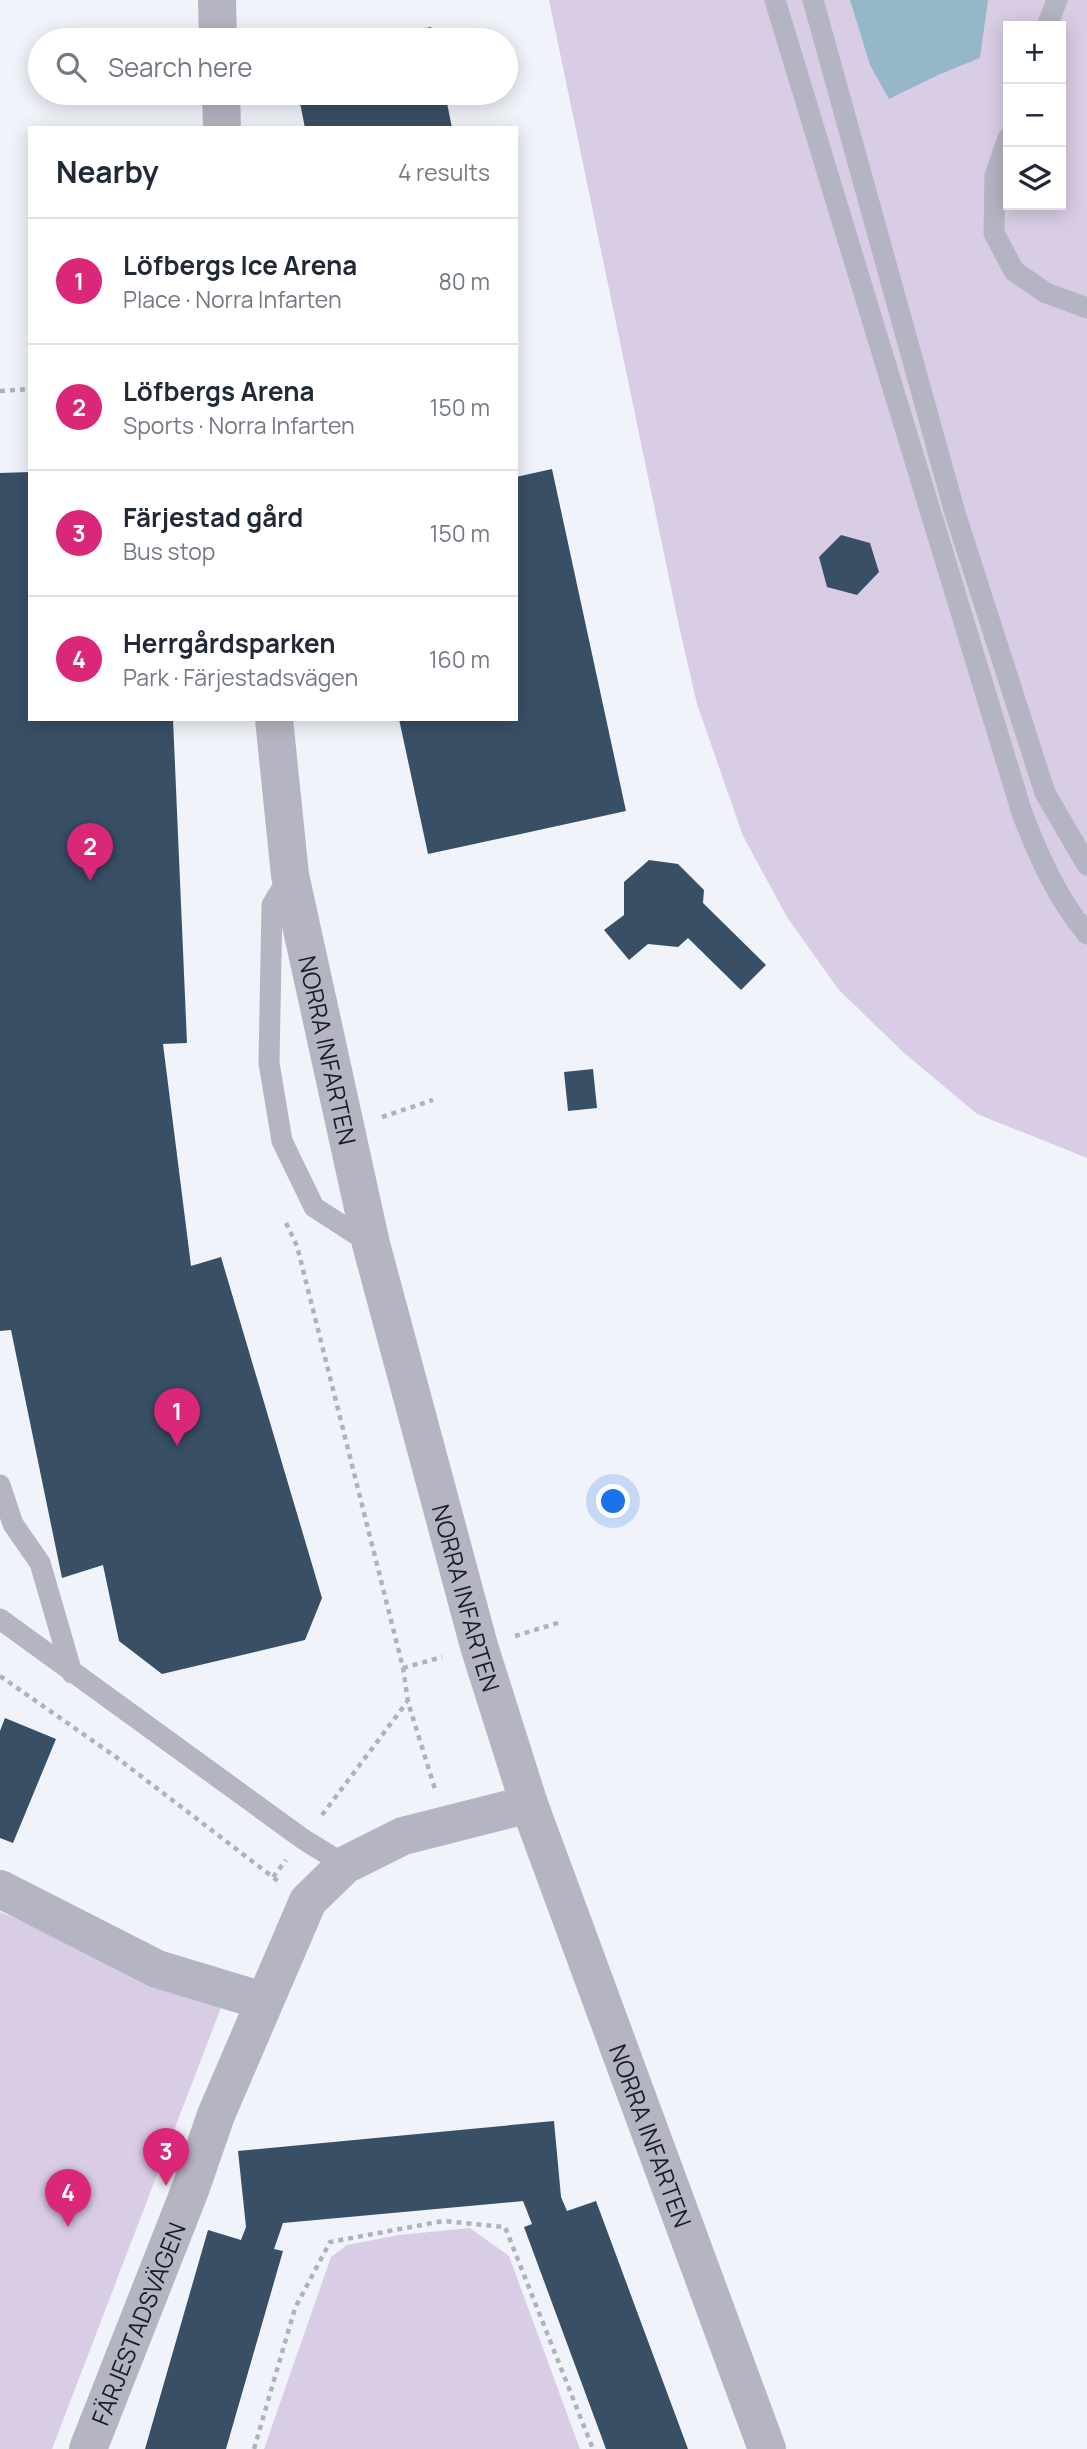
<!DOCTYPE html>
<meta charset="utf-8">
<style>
:root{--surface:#fff;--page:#f6f6f7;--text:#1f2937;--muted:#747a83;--line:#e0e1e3;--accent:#db2777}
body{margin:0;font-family:Manrope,sans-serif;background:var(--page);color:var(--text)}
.controls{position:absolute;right:21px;top:21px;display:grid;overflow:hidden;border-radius:0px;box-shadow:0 4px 18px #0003}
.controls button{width:63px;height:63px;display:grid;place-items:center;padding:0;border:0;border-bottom:2px solid var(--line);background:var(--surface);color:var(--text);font:35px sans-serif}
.you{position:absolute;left:614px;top:1502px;width:24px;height:24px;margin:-18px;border:5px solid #fff;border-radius:50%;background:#1a73e8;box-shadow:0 0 0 10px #1a73e833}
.badge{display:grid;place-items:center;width:46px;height:46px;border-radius:50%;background:var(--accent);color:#fff;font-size:23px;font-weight:700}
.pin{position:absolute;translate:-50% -58px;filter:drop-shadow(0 2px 4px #0008)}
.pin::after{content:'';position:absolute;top:37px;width:24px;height:21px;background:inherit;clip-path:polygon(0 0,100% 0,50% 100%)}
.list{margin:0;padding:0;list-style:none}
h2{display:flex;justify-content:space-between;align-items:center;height:91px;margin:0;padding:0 28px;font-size:30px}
h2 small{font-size:23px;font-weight:400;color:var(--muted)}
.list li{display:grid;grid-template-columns:46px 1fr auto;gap:21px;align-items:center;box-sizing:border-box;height:126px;padding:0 28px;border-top:2px solid var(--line)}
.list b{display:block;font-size:26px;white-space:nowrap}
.list p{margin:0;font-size:23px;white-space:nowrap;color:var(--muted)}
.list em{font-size:23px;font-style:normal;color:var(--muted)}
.icon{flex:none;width:38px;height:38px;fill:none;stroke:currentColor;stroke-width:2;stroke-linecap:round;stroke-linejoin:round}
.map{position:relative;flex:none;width:1087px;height:2449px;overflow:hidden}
.search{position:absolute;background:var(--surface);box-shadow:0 4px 18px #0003;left:28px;top:28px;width:490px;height:77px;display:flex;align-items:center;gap:18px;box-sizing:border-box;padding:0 24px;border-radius:38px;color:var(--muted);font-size:26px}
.panel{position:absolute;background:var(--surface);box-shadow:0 4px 18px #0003;left:28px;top:126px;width:490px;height:595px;border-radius:0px}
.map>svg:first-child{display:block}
</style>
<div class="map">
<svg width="1087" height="2449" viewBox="0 0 1087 2449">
<rect width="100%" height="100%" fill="#f0f3fa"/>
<path fill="#d9cde5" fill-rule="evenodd" d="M549 0H1087V1158L977 1114 903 1052 838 989 787 917 743 836 697 704 679 626ZM1008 26H1061V205H1008Z
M0 1912 222 2005 52 2449H0Z
M470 2228 509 2256 580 2449H264L331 2257 347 2245 399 2235Z"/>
<path fill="#96b7c7" d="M850 0H988L980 58 938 75 889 99 870 65Z"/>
<path fill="#394f66" d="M431 27 434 40H374V39Z
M298 93H445L452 128H305Z
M552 469 626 811 428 854 399 719H516V477Z
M30 472V719H173L187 1043 163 1044 191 1266 221 1257 322 1598 305 1640 162 1674 119 1641 103 1565 62 1578 11 1330 0 1331V473Z
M841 535 870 543 879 572 857 595 827 587 819 557Z
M649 860 678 864 704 890 703 903 766 965 741 990 688 938 678 947 648 944 629 960 604 930 624 915V882Z
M593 1069 597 1108 568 1111 564 1072Z
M5 1718 56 1739 13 1843 0 1838V1731Z
M554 2121 561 2197 567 2211 596 2201 688 2449H606L524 2227 532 2224 523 2201 283 2223 274 2249 283 2251 226 2449H145L208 2230 241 2240 246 2227 238 2151Z"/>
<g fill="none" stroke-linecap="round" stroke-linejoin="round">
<path stroke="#afb2bb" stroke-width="4.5" stroke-dasharray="5 5" stroke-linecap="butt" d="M0 391 30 389
M382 1117 433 1100
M286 1223 297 1246 403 1668 408 1702 435 1789
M515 1636 561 1622
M403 1668 442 1657
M0 1676 116 1757 278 1881
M322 1815 407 1702
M273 1877 286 1860
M254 2449 295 2308 330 2242 443 2221 505 2227 593 2449"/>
<path stroke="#b5b4c2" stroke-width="21" d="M775 0 1022 813C1039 857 1057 898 1087 934
M813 0 955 513 1045 793 1087 865
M1047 26 1057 0
M1008 138 995 176 994 233 1014 271 1046 293 1087 308
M289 877 272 905 269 1063 282 1141 314 1207 371 1244
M0 1485 13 1524 40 1563 72 1673
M0 1619 303 1839 345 1865"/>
<g stroke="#b5b4c2" stroke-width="38">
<path d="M0 1889 157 1969 263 2001"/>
<path id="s1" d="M88 2449 190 2190 216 2115 308 1901 345 1865 403 1836 529 1804"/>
</g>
<g stroke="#b5b4c2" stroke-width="38">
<path d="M217 0 218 40"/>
<path d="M221 93 222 128"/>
<path id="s2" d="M274 719 290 875 371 1244 479 1646 529 1804 767 2449"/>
</g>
</g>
<g text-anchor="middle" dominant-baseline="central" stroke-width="7" stroke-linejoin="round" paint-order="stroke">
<g font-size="24" fill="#1a1e2a" stroke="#fff">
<text stroke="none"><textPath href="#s2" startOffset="336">NORRA INFARTEN</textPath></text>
<text stroke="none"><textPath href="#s2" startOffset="901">NORRA INFARTEN</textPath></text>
<text stroke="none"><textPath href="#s2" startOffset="1470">NORRA INFARTEN</textPath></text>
<text stroke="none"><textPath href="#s1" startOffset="135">FÄRJESTADSVÄGEN</textPath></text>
</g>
</g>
</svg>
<div class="controls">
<button>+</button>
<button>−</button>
<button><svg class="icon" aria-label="layers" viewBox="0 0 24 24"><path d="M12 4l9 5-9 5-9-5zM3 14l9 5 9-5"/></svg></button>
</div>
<div class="you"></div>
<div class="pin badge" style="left:177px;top:1446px">1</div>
<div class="pin badge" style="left:90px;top:881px">2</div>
<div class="pin badge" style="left:166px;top:2186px">3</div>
<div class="pin badge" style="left:68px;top:2227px">4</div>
<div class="search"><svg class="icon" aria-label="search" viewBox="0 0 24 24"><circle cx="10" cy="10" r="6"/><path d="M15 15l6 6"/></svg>Search here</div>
<section class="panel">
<h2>Nearby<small>4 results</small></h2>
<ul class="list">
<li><span class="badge">1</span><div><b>Löfbergs Ice Arena</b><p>Place · Norra Infarten</p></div><em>80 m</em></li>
<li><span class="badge">2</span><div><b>Löfbergs Arena</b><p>Sports · Norra Infarten</p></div><em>150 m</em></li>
<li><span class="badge">3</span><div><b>Färjestad gård</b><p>Bus stop</p></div><em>150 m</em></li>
<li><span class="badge">4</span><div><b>Herrgårdsparken</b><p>Park · Färjestadsvägen</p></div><em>160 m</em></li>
</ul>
</section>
</div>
